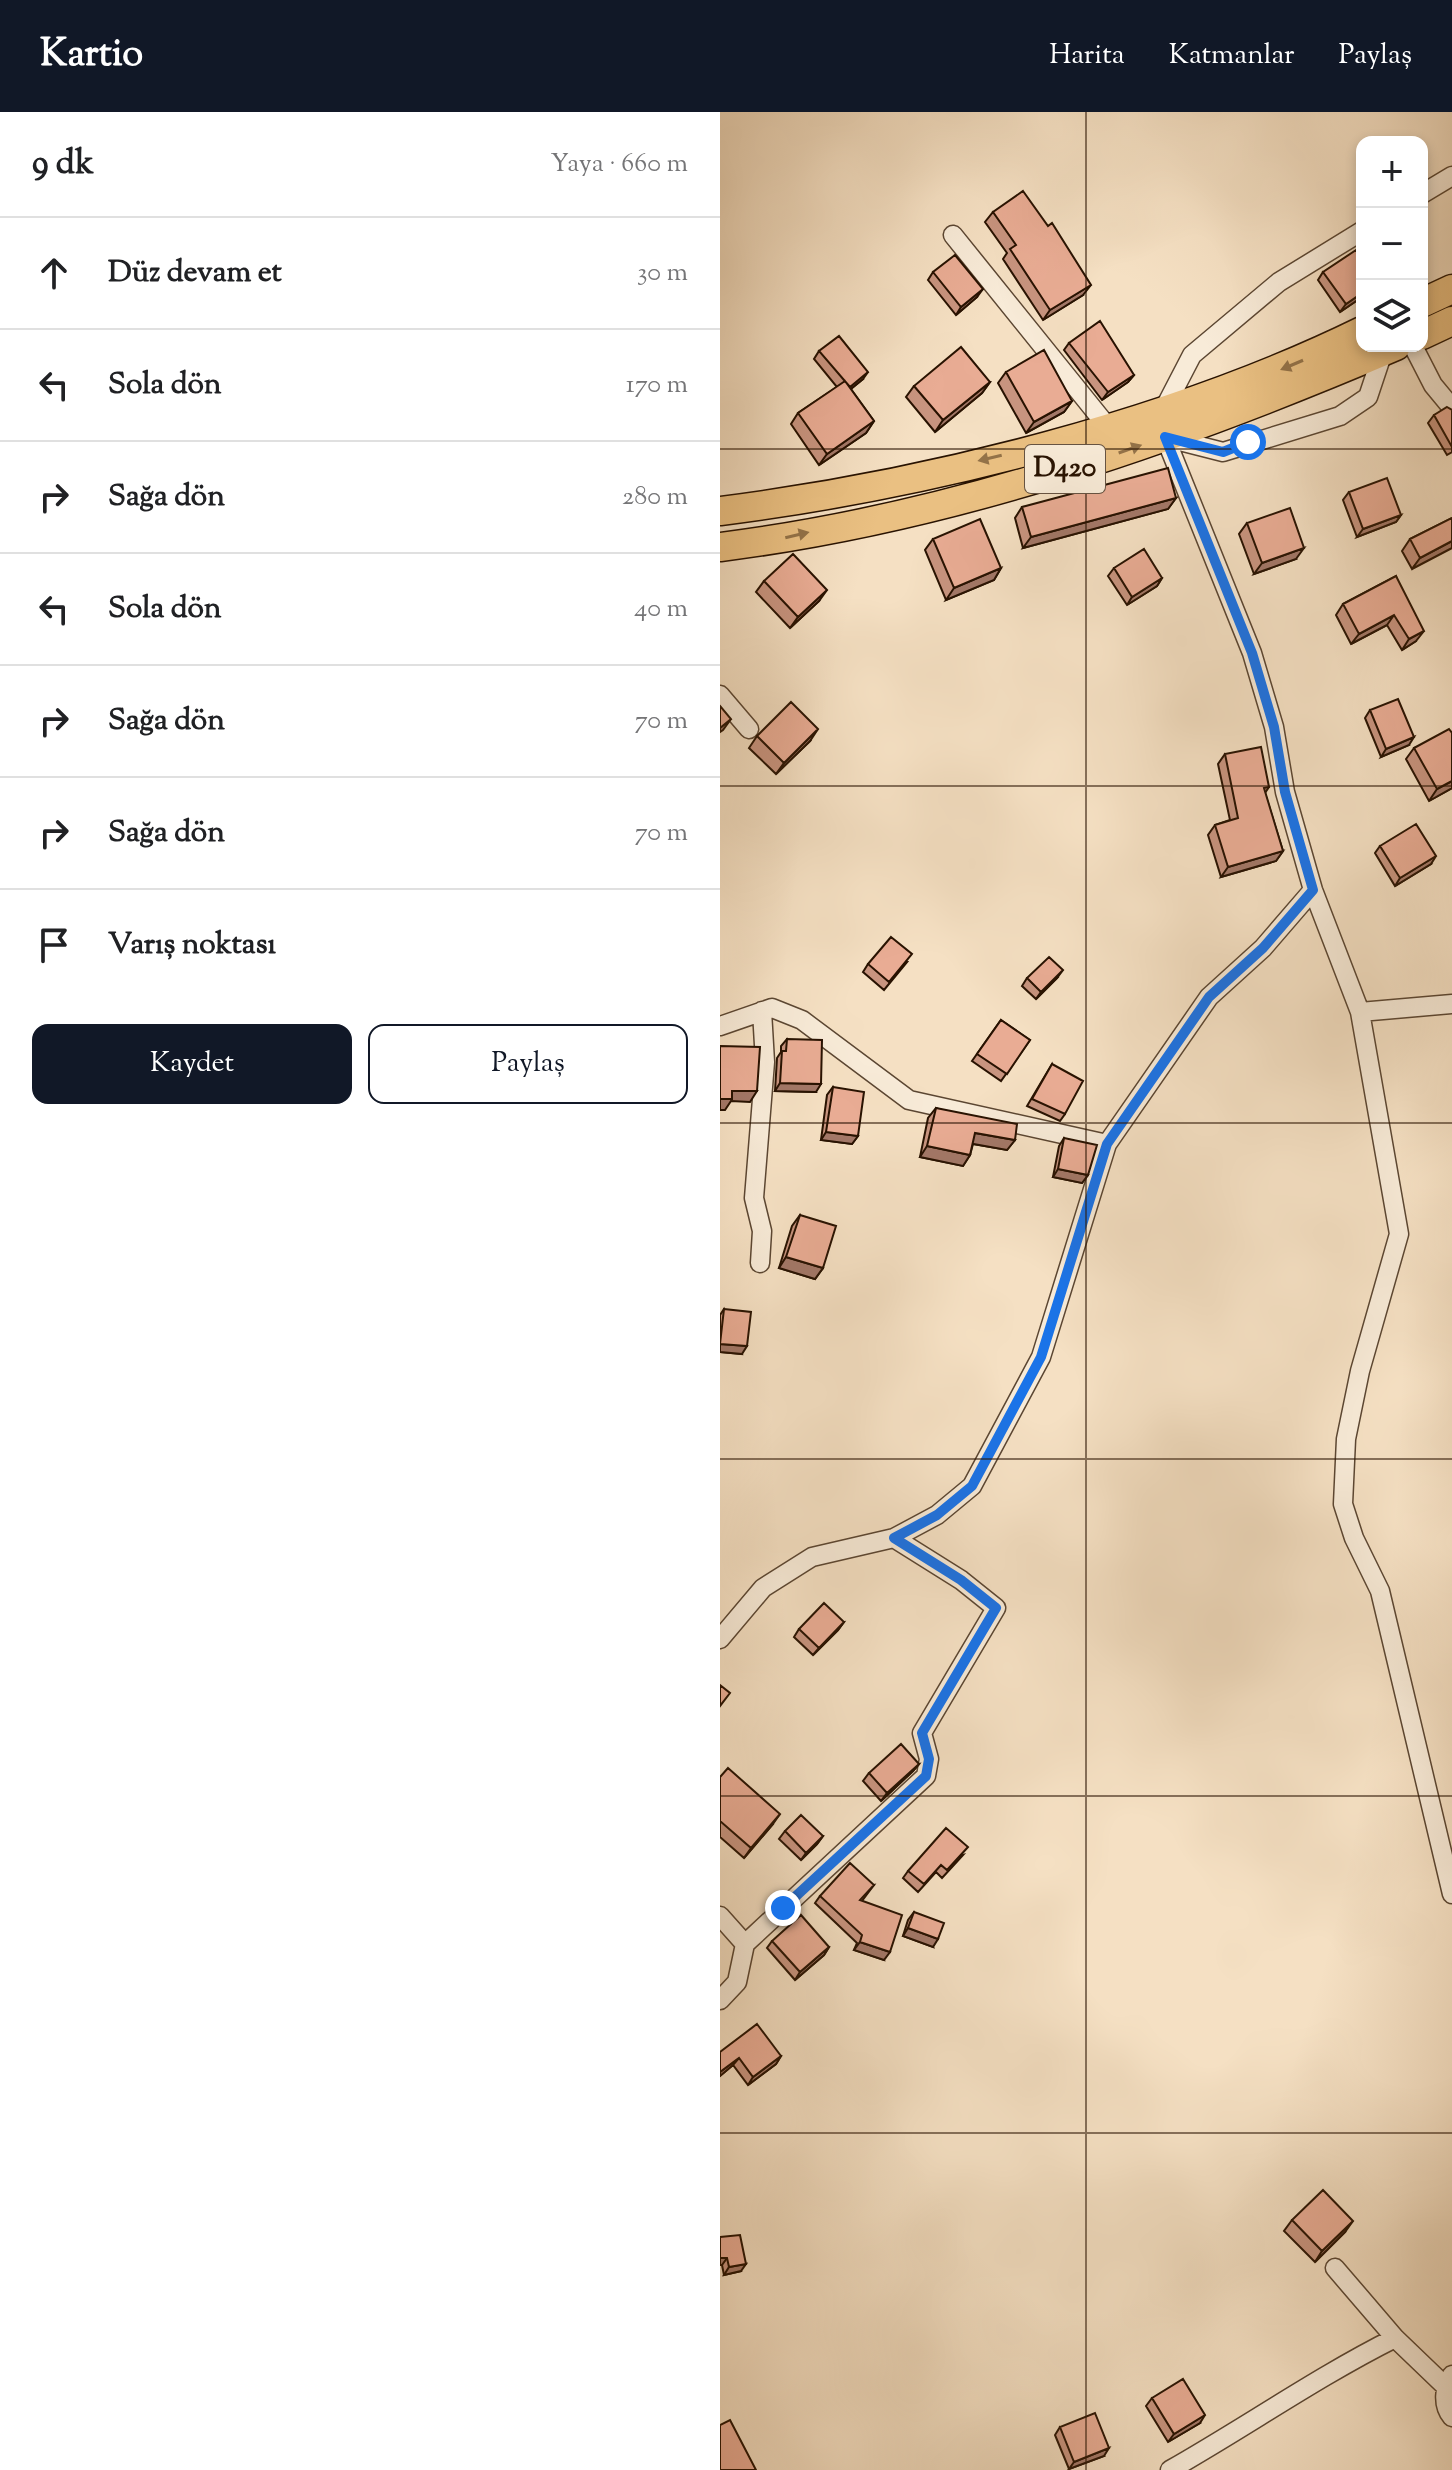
<!DOCTYPE html>
<html lang="tr">
<meta charset="utf-8">
<style>
:root{--surface:#fff;--page:#f6f6f6;--text:#202124;--muted:#757577;--line:#e0e0e0;--accent:#111827}
body{margin:0;font-family:"Sorts Mill Goudy",serif;background:var(--page);color:var(--text)}
.controls{position:absolute;right:24px;top:24px;display:grid;overflow:hidden;border-radius:16px;box-shadow:0 4px 12px #0003}
.controls button{width:72px;height:72px;display:grid;place-items:center;padding:0;border:0;border-bottom:2px solid var(--line);background:var(--surface);color:var(--text);font:40px sans-serif}
.stop{position:absolute;width:24px;height:24px;margin:-18px;border:6px solid #1a73e8;border-radius:50%;background:#fff}
.stop.end{background:#1a73e8;border-color:#fff;box-shadow:0 2px 8px #0008}
.list{margin:0;padding:0;list-style:none}
h2{display:flex;justify-content:space-between;align-items:center;height:104px;margin:0;padding:0 32px;font-size:34px}
h2 small{font-size:26px;font-weight:400;color:var(--muted)}
.list li{display:grid;grid-template-columns:52px 1fr auto;gap:24px;align-items:center;box-sizing:border-box;height:112px;padding:0 32px;border-top:2px solid var(--line)}
.list b{display:block;font-size:30px;white-space:nowrap}
.list em{font-size:26px;font-style:normal;color:var(--muted)}
.actions{display:flex;gap:16px;padding:24px 32px}
.actions a{flex:1;padding:18px 0;border:2px solid var(--accent);border-radius:16px;text-align:center;font-size:28px;color:var(--accent)}
.actions .main{background:var(--accent);color:#fff}
.icon{flex:none;width:44px;height:44px;fill:none;stroke:currentColor;stroke-width:2;stroke-linecap:round;stroke-linejoin:round}
.map{position:relative;flex:none;width:732px;height:2358px;overflow:hidden}
header{display:flex;align-items:center;gap:48px;box-sizing:border-box;height:112px;padding:0 40px;background:var(--accent);color:#fff}
header strong{font-size:38px}
nav{display:flex;gap:44px;margin-inline-start:auto;font-size:28px}
main{display:flex}
aside{flex:1;background:var(--surface)}
.map>svg:first-child{display:block}
</style>
<header>
<strong>Kartio</strong>
<nav><a>Harita</a><a>Katmanlar</a><a>Paylaş</a></nav>
</header>
<main>
<aside>
<h2>9 dk<small>Yaya · 660 m</small></h2>
<ul class="list">
<li><svg class="icon" aria-label="ahead" viewBox="0 0 24 24"><path d="M12 20V5M6 11l6-6 6 6"/></svg><div><b>Düz devam et</b></div><em>30 m</em></li>
<li><svg class="icon" aria-label="left" viewBox="0 0 24 24"><path d="M17 20v-9H6M10 6l-5 5 5 5"/></svg><div><b>Sola dön</b></div><em>170 m</em></li>
<li><svg class="icon" aria-label="right" viewBox="0 0 24 24"><path d="M7 20v-9h11M14 6l5 5-5 5"/></svg><div><b>Sağa dön</b></div><em>280 m</em></li>
<li><svg class="icon" aria-label="left" viewBox="0 0 24 24"><path d="M17 20v-9H6M10 6l-5 5 5 5"/></svg><div><b>Sola dön</b></div><em>40 m</em></li>
<li><svg class="icon" aria-label="right" viewBox="0 0 24 24"><path d="M7 20v-9h11M14 6l5 5-5 5"/></svg><div><b>Sağa dön</b></div><em>70 m</em></li>
<li><svg class="icon" aria-label="right" viewBox="0 0 24 24"><path d="M7 20v-9h11M14 6l5 5-5 5"/></svg><div><b>Sağa dön</b></div><em>70 m</em></li>
<li><svg class="icon" aria-label="arrive" viewBox="0 0 24 24"><path d="M6 21V4h12l-3 4 3 4H6"/></svg><div><b>Varış noktası</b></div></li>
</ul>
<div class="actions"><a class="main">Kaydet</a><a>Paylaş</a></div>
</aside>
<div class="map">
<svg width="732" height="2358" viewBox="0 0 732 2358">
<rect width="100%" height="100%" fill="#f5e0c3"/>
<filter id="stains"><feTurbulence type="fractalNoise" baseFrequency=".0025" numOctaves="4"/><feColorMatrix values="0 0 0 0 .2 0 0 0 0 .09 0 0 0 0 .02 0 0 0 .5 -.17"/></filter>
<radialGradient id="worn" r=".72"><stop offset=".6" stop-color="#630" stop-opacity="0"/><stop offset="1" stop-color="#630" stop-opacity=".3"/></radialGradient>
<g fill="none" stroke-linecap="round" stroke-linejoin="round">
<defs>
<path id="minor" d="M702 82 732 64
M233 123 387 314
M693 234 713 273 732 296
M444 297 472 243 559 170 642 119
M445 325 532 541 554 615 565 680 593 778 640 900 679 1122 640 1259 626 1327 623 1392 634 1426 660 1479 732 1782
M448 326 503 340 620 304 648 285 663 240
M0 583 29 617
M640 900 732 892
M0 914 52 896 82 908 189 988 387 1032
M40 1151 42 1119 34 1086 45 950 42 899
M0 1527 43 1476 92 1445 174 1426 217 1403 252 1374 321 1245 387 1032 489 885 543 836 593 778
M0 1804 25 1832
M0 1888 17 1870 25 1832 206 1664 209 1647 202 1621 276 1496 241 1468 174 1426
M615 2156 675 2226
M732 2263C724 2275 722 2293 732 2305
M450 2358C526 2315 597 2265 675 2226L725 2274"/>
<path id="highway" d="M702 191 732 177
M702 223 732 209
M0 399C208 373 454 311 642 219
M0 435C233 406 461 326 676 234"/>
</defs>
<use href="#minor" stroke="#5b4632" stroke-width="21"/>
<use href="#highway" stroke="#281201" stroke-width="31"/>
<use href="#minor" stroke="#f8ebd8" stroke-width="18"/>
<use href="#highway" stroke="#eac082" stroke-width="28"/>
</g>
<path fill="#c8947f" stroke="#281201" stroke-width="2" d="M273 100 363 183 323 208 283 147 287 141 265 110Z
M213 160 257 185 236 203 208 168Z
M603 160 642 185 620 200 598 168Z
M349 231 414 263 408 270 382 288 344 238Z
M99 239 143 267 131 277 154 309 146 321 99 353 71 312 78 301 117 275 94 247Z
M286 260 352 289 344 300 306 321 278 271Z
M270 270 262 281 215 320 186 285 194 274Z
M732 298V340L727 343 708 311 714 303Z
M629 380 681 403 676 410 637 425 623 388Z
M456 386 448 397 303 436 295 406 302 395Z
M732 406 692 457 682 439 690 427Z
M527 411 576 447 534 462 519 422Z
M213 427 281 456 274 468 226 488 205 438Z
M394 456 442 466 437 474 407 493 388 464Z
M676 464 696 529 682 538 667 513 631 532 616 503 623 492Z
M44 469 99 489 70 516 36 480Z
M650 598 689 633 661 645 645 606Z
M732 621V676L709 689 686 647 694 636Z
M37 624 90 629 56 662 29 636Z
M505 642 549 675 545 681 563 739 556 749 501 765 488 723 495 713 510 708 498 652Z
M660 734 711 752 675 774 655 741Z
M187 850 164 878 143 860 148 852Z
M307 866H337L316 887 302 874Z
M281 908 310 928 281 969 252 949Z
M67 927 96 980 55 979 57 946 61 940V934Z
M332 952 345 1002 340 1009 307 994Z
M113 975 138 1024 132 1032 101 1028 107 983Z
M216 996 295 1028 287 1038 253 1032 250 1043 243 1054 200 1045 208 1006Z
M344 1026 368 1063 362 1071 333 1065 339 1034Z
M80 1103 103 1156 95 1167 59 1156 72 1114Z
M4 1197 22 1242 0 1240V1203Z
M124 1510 118 1518 93 1543 74 1525 79 1517Z
M199 1652 193 1659 161 1689 143 1669 149 1661Z
M0 1665 53 1712 24 1746 0 1725Z
M65 1719 103 1724 97 1732 81 1748 59 1727Z
M243 1743 222 1766 216 1760 198 1780 183 1766 188 1759Z
M154 1773 142 1789 164 1848 134 1838 137 1831 95 1791 100 1784Z
M194 1800 213 1835 183 1824 188 1808Z
M52 1829 109 1835 104 1843 75 1868 47 1836Z
M0 1940 61 1944 56 1952 28 1973 13 1953 0 1964Z
M572 2108 625 2120 595 2150 564 2119Z
M0 2125 21 2159 4 2163 2 2153Z
M432 2286 480 2311 448 2330 426 2294Z
M340 2315 384 2344 349 2357 335 2323Z"/>
<path fill="#a37868" stroke="#281201" stroke-width="2" d="M371 173 363 183 323 208 330 198Z
M263 177 257 185 236 203 241 195Z
M642 181V185L620 200 626 192Z
M148 260 143 267 123 283 129 275Z
M414 263 408 270 382 288 388 280Z
M270 270 262 281 215 320 223 308Z
M352 289 344 300 306 321 314 310Z
M154 309 146 321 99 353 107 342Z
M456 386 448 397 303 436 311 425Z
M681 403 676 410 637 425 643 417Z
M732 429V436L692 457 700 446Z
M584 436 576 447 534 462 542 451Z
M281 456 274 468 226 488 234 476Z
M442 466 437 474 407 493 412 485Z
M107 478 99 489 70 516 78 505Z
M674 503 667 513 631 532 639 522Z
M704 519 696 529 682 538 689 527Z
M11 607 3 618 0 620V616Z
M98 617 90 629 56 662 64 651Z
M694 625 689 633 661 645 666 637Z
M732 669V676L709 689 717 677Z
M563 739 556 749 501 765 508 755Z
M716 744 711 752 675 774 680 766Z
M343 858 337 866 316 887 321 880Z
M60 971 101 972 96 980 55 979Z
M12 979H37L30 990 11 989 5 998H0V987Z
M106 1020 138 1024 132 1032 101 1028Z
M255 1021 295 1028 287 1038 248 1031Z
M207 1034 250 1043 243 1054 200 1045Z
M338 1057 368 1063 362 1071 333 1065Z
M66 1145 103 1156 95 1167 59 1156Z
M0 1232 27 1234 22 1242 0 1240Z
M124 1510 118 1518 93 1543 99 1536Z
M199 1652 193 1659 161 1689 167 1681Z
M60 1702 53 1712 24 1746 31 1736Z
M103 1724 97 1732 81 1748 86 1741Z
M188 1816 218 1827 213 1835 183 1824Z
M140 1830 170 1840 164 1848 134 1838Z
M109 1835 104 1843 75 1868 80 1860Z
M61 1944 56 1952 28 1973 33 1965Z
M19 1946 13 1953 0 1964V1960Z
M633 2109 625 2120 595 2150 602 2139Z
M0 2146H7L2 2153H0Z
M26 2152 21 2159 4 2163 9 2155Z
M485 2303 480 2311 448 2330 454 2322Z
M389 2336 384 2344 349 2357 354 2350Z"/>
<path fill="#e9ac94" stroke="#281201" stroke-width="2" d="M303 79 328 114 332 111 371 173 330 198 290 137 296 133 273 100Z
M636 138 642 146V181L626 192 603 160Z
M235 143 263 177 241 195 213 160Z
M380 209 414 263 388 280 349 231Z
M119 224 148 260 130 275 99 239Z
M241 235 270 270 223 308 194 274Z
M324 238 352 289 314 310 286 260Z
M125 269 154 309 107 342 78 301Z
M727 295 732 298V335L714 303Z
M448 356 456 386 311 425 302 395Z
M667 366 681 403 643 417 629 380Z
M570 396 584 436 542 451 527 411Z
M732 406V429L700 446 690 427Z
M260 407 281 456 234 476 213 427Z
M424 437 442 466 412 485 394 456Z
M73 442 107 478 78 505 44 469Z
M676 464 704 519 689 527 674 503 639 522 623 492Z
M678 587 694 625 666 637 650 598Z
M71 590 98 617 64 651 37 624Z
M0 594 11 607 0 616Z
M729 617 732 621V669L717 677 694 636Z
M541 635 549 675 544 676 563 739 508 755 495 713 518 706 505 642Z
M696 712 716 744 680 766 660 734Z
M171 825 192 842 169 870 148 852Z
M329 845 343 858 321 880 307 866Z
M281 908 310 928 287 962 257 942Z
M67 927 102 928 101 972 60 971 62 939H66Z
M0 934 40 935 37 979H12V987H0Z
M332 952 363 969 345 1002 312 987Z
M113 975 144 980 138 1024 106 1020Z
M216 996 297 1012 295 1028 255 1021 250 1043 207 1034Z
M344 1026 377 1033 368 1063 338 1057Z
M80 1103 116 1114 103 1156 66 1145Z
M4 1197 31 1200 27 1234 0 1232Z
M104 1491 124 1510 99 1536 79 1517Z
M0 1573 10 1581 0 1594Z
M181 1632 199 1652 167 1681 149 1661Z
M8 1656 60 1702 31 1736 0 1709V1665Z
M81 1703 103 1724 86 1741 65 1719Z
M226 1716 248 1735 227 1758 221 1753 204 1772 188 1759Z
M130 1751 154 1773 140 1788 182 1803 170 1840 140 1830 142 1823 100 1784Z
M194 1800 224 1811 218 1827 188 1816Z
M81 1803 109 1835 80 1860 52 1829Z
M37 1912 61 1944 33 1965 19 1946 0 1960V1940Z
M603 2078 633 2109 602 2139 572 2108Z
M20 2123 26 2152 9 2155 7 2146H0V2125Z
M463 2267 485 2303 454 2322 432 2286Z
M375 2301 389 2336 354 2350 340 2315Z
M10 2308 36 2358H1L0 2357V2313Z"/>
<defs><path id="oneway-solid" d="M-6-.8H1V-3.2L6.5 0L1 3.2V.8H-6Z" transform="scale(2)"/></defs>
<g fill="#937248">
<use href="#oneway-solid" transform="translate(572 253) rotate(157)"/>
<use href="#oneway-solid" transform="translate(410 337) rotate(-19)"/>
<use href="#oneway-solid" transform="translate(270 346) rotate(167)"/>
<use href="#oneway-solid" transform="translate(77 423) rotate(-13)"/>
</g>
<g fill="none" stroke-linecap="round" stroke-linejoin="round">
<path stroke="#1a73e8" stroke-width="10" d="M63 1796 206 1664 209 1647 202 1621 276 1496 241 1468 174 1426 217 1403 252 1374 321 1245 387 1032 489 885 543 836 593 778 565 680 554 615 532 541 445 325 503 340 528 330"/>
</g>
<path fill="none" stroke="#281201" stroke-width="2" stroke-opacity="0.55" d="M366 0V2358M0 337H732M0 674H732M0 1011H732M0 1347H732M0 1684H732M0 2021H732"/>
<g text-anchor="middle" dominant-baseline="central" stroke-width="6" stroke-linejoin="round" paint-order="stroke">
<rect fill="#f8ebd8" stroke="#665342" stroke-width="2" x="305" y="333" width="80" height="48" rx="6"/>
<g font-size="28" font-weight="bold" fill="#281201">
<text x="345" y="357">D420</text>
</g>
</g>
<rect width="100%" height="100%" filter="url(#stains)"/>
<rect width="100%" height="100%" fill="url(#worn)"/>
</svg>
<div class="controls">
<button>+</button>
<button>−</button>
<button><svg class="icon" aria-label="layers" viewBox="0 0 24 24"><path d="M12 4l9 5-9 5-9-5zM3 14l9 5 9-5"/></svg></button>
</div>
<div class="stop" style="left:528px;top:330px"></div>
<div class="stop end" style="left:63px;top:1796px"></div>
</div>
</main>
